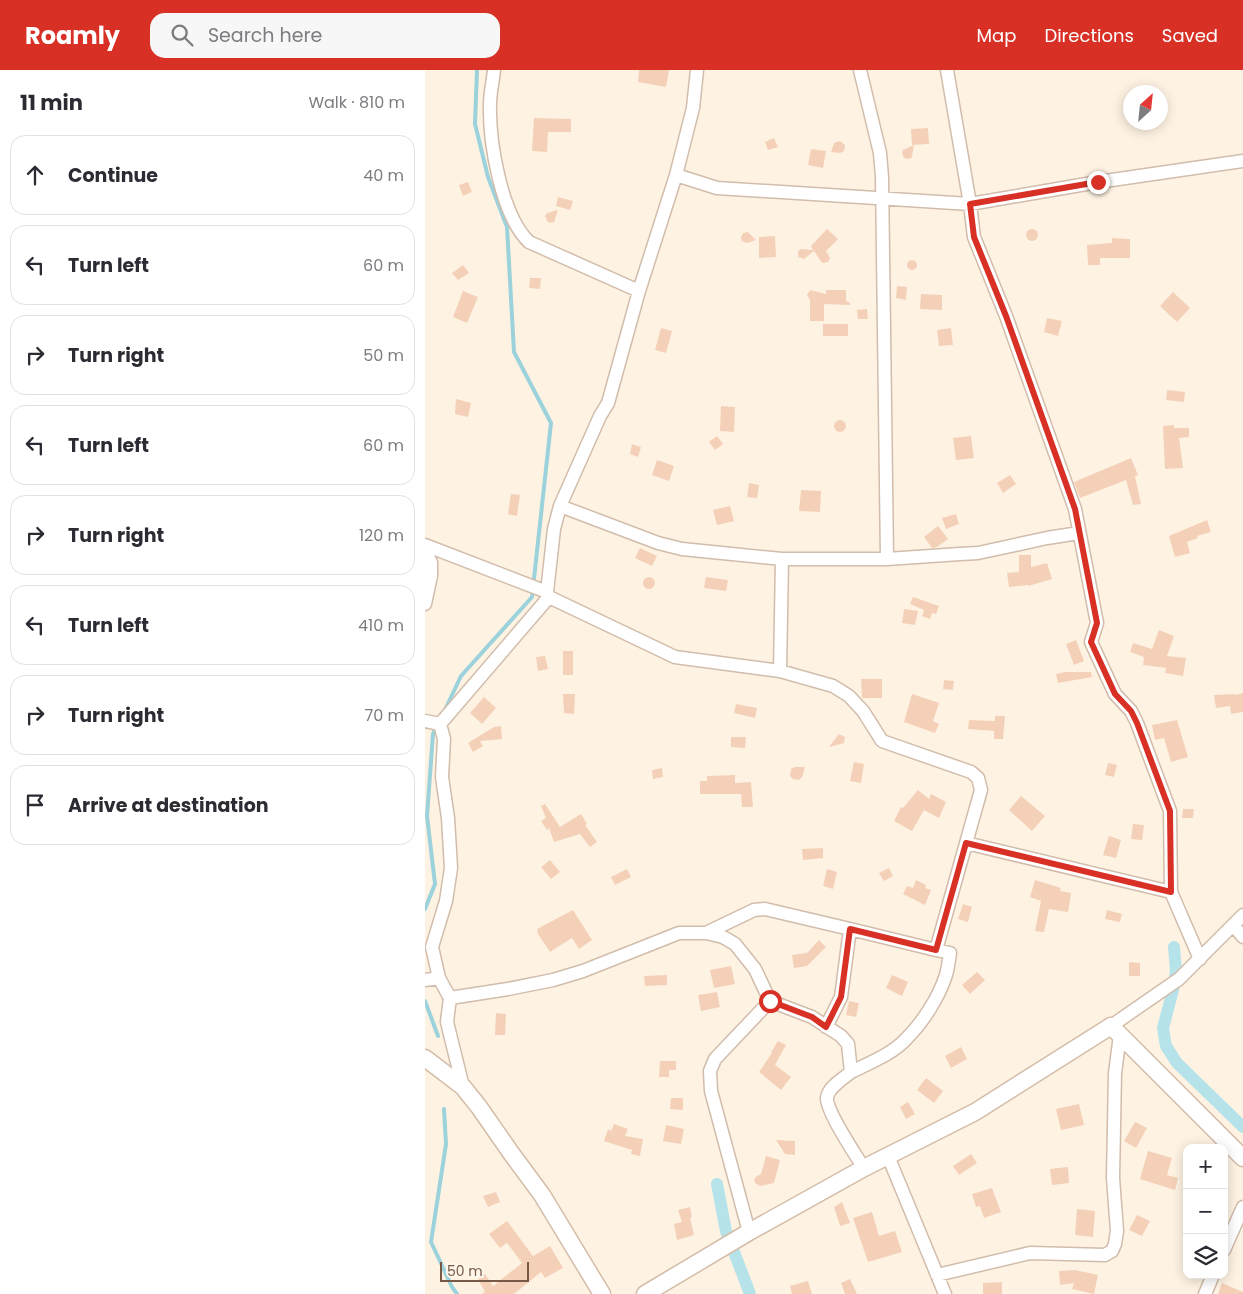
<!DOCTYPE html>
<meta charset="utf-8">
<style>
:root{--surface:#fff;--page:#f7f7f7;--text:#2b2b33;--muted:#7c7c81;--line:#e1e1e2;--accent:#d93025}
body{margin:0;font-family:Poppins,sans-serif;background:var(--page);color:var(--text)}
.controls{position:absolute;right:15px;bottom:15px;display:grid;overflow:hidden;border-radius:10px;box-shadow:0 2px 12px #0003}
.controls button{width:45px;height:45px;display:grid;place-items:center;padding:0;border:0;border-bottom:1px solid var(--line);background:var(--surface);color:var(--text);font:25px sans-serif}
.compass{position:absolute;left:698px;top:15px;width:45px;height:45px;border-radius:50%;background:var(--surface);box-shadow:0 2px 12px #0003;rotate:27deg}
.scale{position:absolute;left:15px;bottom:12px;width:89px;box-sizing:border-box;padding-left:5px;border:2px solid #785847;border-top:0;font-size:14px;line-height:18px;white-space:nowrap;color:#785847;-webkit-text-stroke:4px #fff7eb;paint-order:stroke}
.stop{position:absolute;width:15px;height:15px;margin:-11px;border:4px solid #d93025;border-radius:50%;background:#fff}
.stop.end{background:#d93025;border-color:#fff;box-shadow:0 1px 5px #0008}
.list{margin:0;padding:0;list-style:none}
h2{display:flex;justify-content:space-between;align-items:center;height:65px;margin:0;padding:0 20px;font-size:21px}
h2 small{font-size:16px;font-weight:400;color:var(--muted)}
.list li{display:grid;grid-template-columns:32px 1fr auto;gap:15px;align-items:center;box-sizing:border-box;height:80px;margin:0 10px 10px;padding:0 10px;border:1px solid var(--line);border-radius:15px}
.list b{display:block;font-size:19px;white-space:nowrap}
.list em{font-size:16px;font-style:normal;color:var(--muted)}
.icon{flex:none;width:28px;height:28px;fill:none;stroke:currentColor;stroke-width:2;stroke-linecap:round;stroke-linejoin:round}
.map{position:relative;flex:none;width:818px;height:1224px;overflow:hidden}
header{display:flex;align-items:center;gap:30px;box-sizing:border-box;height:70px;padding:0 25px;background:var(--accent);color:#fff}
header strong{font-size:24px}
nav{display:flex;gap:28px;margin-inline-start:auto;font-size:18px}
.search{width:350px;height:45px;background:var(--page);display:flex;align-items:center;gap:12px;box-sizing:border-box;padding:0 18px;border-radius:15px;color:var(--muted);font-size:19px}
main{display:flex}
aside{flex:1;background:var(--surface)}
.map>svg:first-child{display:block}
</style>
<header>
<strong>Roamly</strong>
<div class="search"><svg class="icon" aria-label="search" viewBox="0 0 24 24"><circle cx="10" cy="10" r="6"/><path d="M15 15l6 6"/></svg>Search here</div>
<nav><a>Map</a><a>Directions</a><a>Saved</a></nav>
</header>
<main>
<aside>
<h2>11 min<small>Walk · 810 m</small></h2>
<ul class="list">
<li><svg class="icon" aria-label="ahead" viewBox="0 0 24 24"><path d="M12 20V5M6 11l6-6 6 6"/></svg><div><b>Continue</b></div><em>40 m</em></li>
<li><svg class="icon" aria-label="left" viewBox="0 0 24 24"><path d="M17 20v-9H6M10 6l-5 5 5 5"/></svg><div><b>Turn left</b></div><em>60 m</em></li>
<li><svg class="icon" aria-label="right" viewBox="0 0 24 24"><path d="M7 20v-9h11M14 6l5 5-5 5"/></svg><div><b>Turn right</b></div><em>50 m</em></li>
<li><svg class="icon" aria-label="left" viewBox="0 0 24 24"><path d="M17 20v-9H6M10 6l-5 5 5 5"/></svg><div><b>Turn left</b></div><em>60 m</em></li>
<li><svg class="icon" aria-label="right" viewBox="0 0 24 24"><path d="M7 20v-9h11M14 6l5 5-5 5"/></svg><div><b>Turn right</b></div><em>120 m</em></li>
<li><svg class="icon" aria-label="left" viewBox="0 0 24 24"><path d="M17 20v-9H6M10 6l-5 5 5 5"/></svg><div><b>Turn left</b></div><em>410 m</em></li>
<li><svg class="icon" aria-label="right" viewBox="0 0 24 24"><path d="M7 20v-9h11M14 6l5 5-5 5"/></svg><div><b>Turn right</b></div><em>70 m</em></li>
<li><svg class="icon" aria-label="arrive" viewBox="0 0 24 24"><path d="M6 21V4h12l-3 4 3 4H6"/></svg><div><b>Arrive at destination</b></div></li>
</ul>
</aside>
<div class="map">
<svg width="818" height="1224" viewBox="0 0 818 1224">
<rect width="100%" height="100%" fill="#fef3e3"/>
<g fill="none" stroke-linecap="round" stroke-linejoin="round">
<path stroke="#9bd2db" stroke-width="4" d="M19 642 36 606 107 527 126 353 89 282 82 157 63 107 50 54 52 0
M0 839 10 814 2 746 8 664 11 657
M0 931 13 966
M19 1039 21 1074 6 1172 27 1217 32 1224"/>
<path stroke="#b6e2e9" stroke-width="12" d="M749 877 751 901 748 920 738 958 741 976 752 993 818 1057
M292 1114 301 1161 325 1224"/>
</g>
<path fill="#f5d0b8" d="M214 0H244L241 17 213 12Z
M109 48 146 49V62H123L122 82 107 81Z
M503 58 504 74 487 75 486 59Z
M349 68 353 77 343 80 340 72Z
M415 71 420 75 419 81 415 83 406 82 409 73Z
M489 75 487 87 484 89 479 88 477 83 478 80Z
M386 79 401 81 398 98 383 95Z
M43 112 47 122 38 126 34 115Z
M133 127 148 131 145 140 131 136Z
M133 140 129 152 125 153 122 151 120 146 122 143Z
M402 159 413 169 401 181 405 188 403 192 397 193 389 181 379 189 373 187V181L376 179 388 180 386 176Z
M601 165a6 6 0 1 1 12 0a6 6 0 1 1-12 0Z
M323 162 331 170 322 173 317 171 316 167 318 163Z
M350 166 351 187 334 188V167Z
M687 168 705 169V188H675V195H663L662 175 687 173Z
M482 195a5 5 0 1 1 10 0a5 5 0 1 1-10 0Z
M38 195 44 203 33 210 27 203Z
M105 208H116L115 219 104 218Z
M472 216 482 217 481 230 471 228Z
M385 220 401 224V220H421V231L425 233V235L399 234V251H385V230L382 225Z
M38 221 53 227 42 253 28 247Z
M748 222 765 238 752 252 735 236Z
M496 224 517 225V240L495 239Z
M442 239 443 249H433L432 240Z
M622 248 637 251 633 266 619 262Z
M398 254H423V266H398Z
M236 258 247 261 241 283 230 280Z
M526 258 528 275 514 276 512 260Z
M742 320 760 322 759 332 741 330Z
M31 329 46 333 43 347 30 344Z
M296 336 310 337 309 362 295 361Z
M409 356a6 6 0 1 1 12 0a6 6 0 1 1-12 0Z
M749 355V358H764V367L754 368 758 398 740 399 738 356Z
M292 366 298 374 290 380 284 372Z
M546 366 549 388 531 390 528 368Z
M207 374 216 377 213 387 205 384Z
M706 388 713 405 710 406 716 434 708 435 701 410 655 428 649 412Z
M232 390 249 396 244 411 227 405Z
M585 405 591 414 578 423 572 413Z
M324 413 334 415 332 428 322 427Z
M376 420 396 421 395 442 374 441Z
M86 424 95 425 92 446 83 444Z
M305 436 309 451 292 455 288 440Z
M531 444 534 454 521 459 517 448Z
M782 450 786 462 772 466 773 468 762 472 765 483 750 487 744 466Z
M513 456 523 469 512 477 507 478 499 467Z
M215 478 232 486 227 496 210 488Z
M594 485H606V497L622 493 627 509 603 516V515L584 517 582 503 594 502Z
M281 507 303 510 301 521 279 518Z
M218 513a6 6 0 1 1 12 0a6 6 0 1 1-12 0Z
M488 527 514 536 511 544 507 543 505 549 497 546 499 540 485 534Z
M479 539 493 541 490 555 477 553Z
M734 560 749 566 742 586 761 588 758 606 740 603 741 598 718 595 719 587 705 582 708 573 727 579Z
M651 570 659 591 649 595 641 574Z
M138 581H148V605H138Z
M120 586 123 599 113 601 111 587Z
M640 602H666L667 607 633 613 631 604Z
M436 609H457V628H437Z
M519 610 529 611 528 620 518 619Z
M818 623V642L806 644 805 636 791 638 789 625 810 624 811 625Z
M138 624H150L149 644 139 643Z
M487 624 514 633 508 651 514 654 510 663 479 652Z
M59 627 71 638 57 654 45 643Z
M311 634 332 638 330 648 309 643Z
M570 646H580L578 669H569V661L543 659 544 650 570 651Z
M752 650 763 687 746 692 739 668 730 670 727 655Z
M76 656 77 669 55 671 58 676 48 682 43 673 69 657Z
M414 664 420 667 419 673 404 677Z
M306 667H321L320 678 306 677Z
M429 692 439 694 436 713 425 711Z
M683 693 692 695 689 707 680 705Z
M370 697H380L377 707 374 710 368 709 365 706 366 699Z
M237 698 238 707 228 709 227 700Z
M310 705V713L326 712 328 737H317L316 724H275V711H282V706Z
M493 720 504 729 506 724 521 732 514 748 499 740 487 761 469 751 476 737 478 738Z
M596 726 620 746 607 761 584 740Z
M120 734 135 757 156 744 162 754 160 755 172 772 165 777 155 764 129 772 124 758 122 760 116 751 121 748 116 736Z
M758 739H769L768 748H757Z
M708 754 719 755 717 770 706 769Z
M684 766 696 770 691 788 678 785Z
M398 778V788L378 790 377 779Z
M125 790 135 802 126 809 116 797Z
M464 798 468 806 459 811 454 803Z
M202 799 206 807 190 815 186 807Z
M402 799 412 802 408 819 398 816Z
M491 810 501 815 500 818 506 820 500 835 478 824 482 816 488 818Z
M610 810 636 818 635 821 646 823 643 842 624 839 619 862 610 861 616 831 605 827Z
M538 834 547 837 543 852 533 849Z
M148 840 167 870 154 879 147 868 125 882 113 864 112 859Z
M682 840 697 844 695 852 680 849Z
M394 870 401 877 382 896 369 898 367 885 382 883Z
M704 892 715 893V906H704Z
M306 896 310 914 289 918 285 900Z
M552 902 560 910 545 924 537 915Z
M242 905V915L220 916 219 906Z
M467 905 483 912 477 926 461 918Z
M292 922 295 937 276 941 273 925Z
M424 931 434 933 431 947 421 945Z
M71 943 81 944 80 965H70Z
M353 971 361 975 350 995 366 1007 356 1020 334 1002 347 983 346 982Z
M536 977 542 989 526 998 520 986Z
M235 991H251V1000H244V1007H234Z
M501 1008 518 1021 509 1033 492 1020Z
M246 1028H258V1040L245 1039Z
M483 1032 490 1044 481 1049 475 1037Z
M654 1034 659 1055 636 1060 631 1039Z
M710 1052 722 1058 711 1078 699 1071Z
M189 1054 203 1059 200 1066 218 1069 215 1086 206 1084 207 1080 179 1071 183 1059 186 1061Z
M241 1055 259 1059 256 1074 238 1071Z
M351 1070 370 1071V1085L360 1084Z
M723 1081 747 1088 742 1105 753 1108 750 1120 715 1109Z
M546 1084 552 1093 534 1105 528 1096Z
M341 1086 355 1090 349 1113 335 1116 330 1113 329 1110 332 1106 336 1104Z
M643 1097 644 1113 627 1115 625 1099Z
M567 1118 576 1142 559 1148 555 1136 551 1137 547 1124Z
M71 1122 75 1132 63 1137 58 1126Z
M417 1132 425 1153 415 1156 409 1137Z
M265 1137 267 1147 265 1148 269 1165 252 1170 249 1154 257 1152 253 1140Z
M652 1139 670 1141 668 1167 650 1165Z
M447 1142 454 1166 470 1161 477 1182 443 1192 428 1148Z
M712 1145 725 1151 717 1166 704 1160Z
M82 1151 108 1186 125 1176 138 1198 120 1208 116 1202 89 1224H57L60 1222 53 1209 60 1204 68 1216 97 1193 82 1173 75 1178 64 1164Z
M650 1200 673 1205 669 1224 647 1219 649 1213 635 1215 634 1201Z
M425 1209 432 1224H420L416 1213Z
M383 1211 387 1224H367L365 1216Z
M577 1212V1224H558V1213Z
M797 1213 818 1222V1224H793Z"/>
<g fill="none" stroke-linecap="round" stroke-linejoin="round">
<defs>
<path id="street" d="M69 0C68 11 65 23 65 34 64 72 76 145 104 172L214 221
M435 0 455 83 457 107 462 489
M522 0 545 134 549 167 581 246 650 439 672 553 666 572 690 624 706 641 712 653 745 741 746 822 775 889
M251 105 292 118 545 134 673 112 818 91
M135 436 233 473 257 479 357 489
M0 475 122 522
M0 481 6 492V506L0 534
M124 527 250 587 355 601 357 489H462L535 484 553 483 622 468 654 463
M355 601 408 616 424 626 438 641 457 671 546 702 553 708 556 720 511 880 425 859 416 927 401 957
M0 651 15 654
M15 654 124 527 122 522 129 459 135 436 175 346 183 333 214 221 251 105 268 38 272 0
M15 654 19 669 17 707 23 748 26 798 21 831 7 877 14 908 25 928 22 952 38 1017
M541 773 746 822
M808 855 818 867
M281 863 329 840 340 839 425 859
M0 910 14 908
M25 928 83 919 128 910 158 901 254 863H281L298 867 310 874 330 899 345 931 387 947 416 966 423 974 426 1002C418 1009 403 1017 402 1028 401 1040 431 1086 439 1098
M686 956 754 909 818 845
M426 1002C444 993 468 984 482 968 498 952 514 927 521 905 523 898 524 890 525 883L511 880
M463 1086 520 1224
M324 1162 286 1021 285 1001 290 989 345 931
M799 1180 818 1137
M512 1205 605 1183 680 1185 687 1181 690 1174 692 1161 688 1108 690 1003 695 965
M780 1224 788 1205"/>
<path id="secondary" d="M0 988 38 1017 54 1037 86 1083 117 1125 177 1224
M220 1224 324 1162 439 1098 550 1042 686 956 818 1088"/>
</defs>
<use href="#street" stroke="#d2bcab" stroke-width="15"/>
<use href="#secondary" stroke="#d5bca8" stroke-width="19"/>
<use href="#street" stroke="#fff" stroke-width="12"/>
<use href="#secondary" stroke="#fff" stroke-width="16"/>
</g>
<g fill="none" stroke-linecap="round" stroke-linejoin="round">
<path stroke="#d93025" stroke-width="6" d="M345 931 387 947 401 957 416 927 425 859 511 880 541 773 746 822 745 741 712 653 706 641 690 624 666 572 672 553 650 439 581 246 549 167 545 134 673 112"/>
</g>
</svg>
<div class="controls">
<button>+</button>
<button>−</button>
<button><svg class="icon" aria-label="layers" viewBox="0 0 24 24"><path d="M12 4l9 5-9 5-9-5zM3 14l9 5 9-5"/></svg></button>
</div>
<svg class="compass" viewBox="-18 -18 36 36"><path d="M0-13l5 13h-10z" fill="#e53935"/><path d="M0 13l5-13h-10z" fill="#7c7c81"/></svg>
<div class="scale">50 m</div>
<div class="stop" style="left:345px;top:931px"></div>
<div class="stop end" style="left:673px;top:112px"></div>
</div>
</main>
